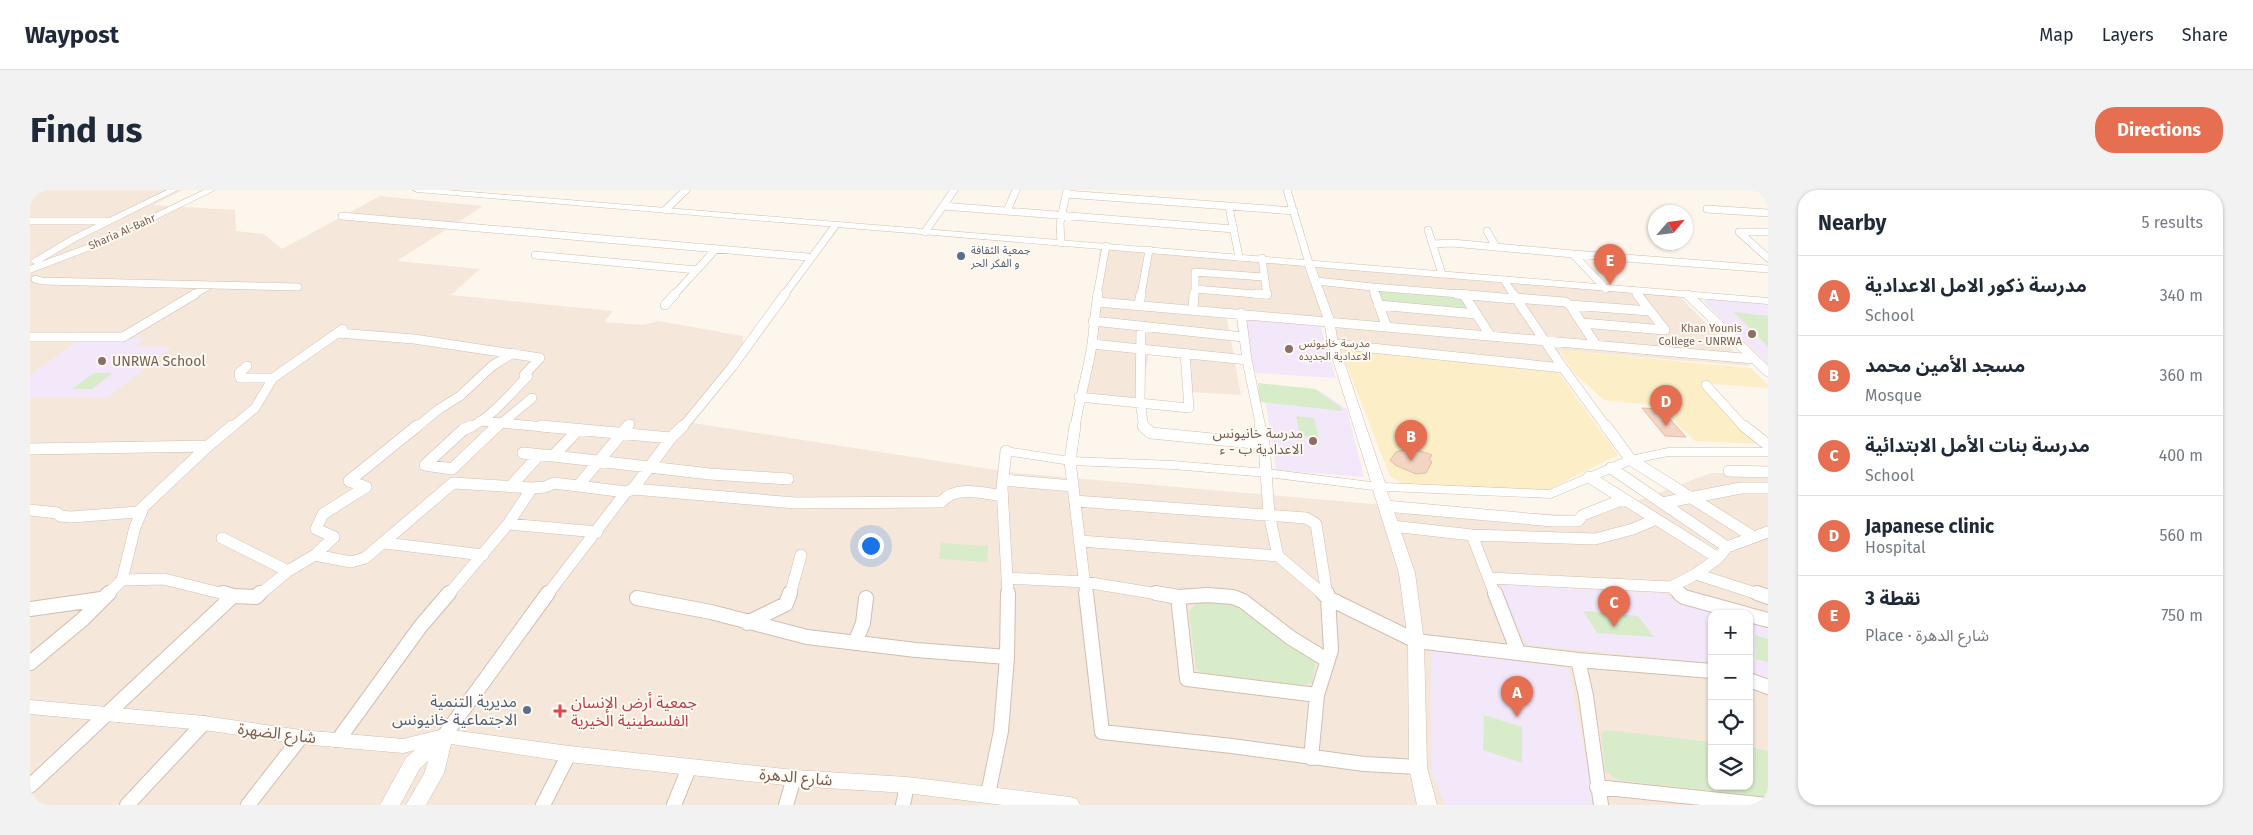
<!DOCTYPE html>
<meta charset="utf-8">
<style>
:root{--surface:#fff;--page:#f2f2f3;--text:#1f2937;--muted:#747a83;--line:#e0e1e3;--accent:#e76f51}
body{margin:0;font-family:"Fira Sans","Noto Sans Arabic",sans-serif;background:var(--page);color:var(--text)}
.controls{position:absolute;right:15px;bottom:15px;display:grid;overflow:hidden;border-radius:10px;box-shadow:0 1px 4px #0004}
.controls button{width:45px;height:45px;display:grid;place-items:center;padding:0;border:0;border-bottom:1px solid var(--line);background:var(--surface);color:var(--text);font:25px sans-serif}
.compass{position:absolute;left:1618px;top:15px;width:45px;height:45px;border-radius:50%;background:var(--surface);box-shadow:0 1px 4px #0004;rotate:62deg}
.you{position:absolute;left:840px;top:355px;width:18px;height:18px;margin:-12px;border:4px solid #fff;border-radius:50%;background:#1a73e8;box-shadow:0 0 0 8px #1a73e833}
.badge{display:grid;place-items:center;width:32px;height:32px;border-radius:50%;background:var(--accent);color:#fff;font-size:16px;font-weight:700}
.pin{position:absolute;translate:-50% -41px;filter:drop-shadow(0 1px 2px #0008)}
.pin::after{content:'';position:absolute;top:26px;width:18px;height:15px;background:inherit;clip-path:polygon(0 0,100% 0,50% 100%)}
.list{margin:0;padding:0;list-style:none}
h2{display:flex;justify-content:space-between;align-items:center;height:65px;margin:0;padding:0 20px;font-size:21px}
h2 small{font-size:16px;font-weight:400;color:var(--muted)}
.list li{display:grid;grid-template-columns:32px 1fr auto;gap:15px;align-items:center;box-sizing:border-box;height:80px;padding:0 20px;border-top:1px solid var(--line)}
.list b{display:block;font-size:19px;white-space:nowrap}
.list p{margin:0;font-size:16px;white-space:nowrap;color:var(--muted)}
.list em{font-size:16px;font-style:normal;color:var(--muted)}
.icon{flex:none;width:28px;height:28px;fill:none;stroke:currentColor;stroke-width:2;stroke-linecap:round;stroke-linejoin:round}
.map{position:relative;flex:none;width:1738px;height:615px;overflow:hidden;border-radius:20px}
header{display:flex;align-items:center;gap:30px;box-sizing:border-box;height:70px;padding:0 25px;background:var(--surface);border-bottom:1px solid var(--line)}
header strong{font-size:24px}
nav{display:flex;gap:28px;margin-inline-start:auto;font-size:18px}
.intro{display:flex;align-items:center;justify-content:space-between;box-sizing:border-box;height:120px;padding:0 30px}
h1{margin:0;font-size:35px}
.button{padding:12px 22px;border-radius:20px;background:var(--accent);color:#fff;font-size:18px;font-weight:700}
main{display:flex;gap:30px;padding:0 30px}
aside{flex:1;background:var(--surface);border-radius:20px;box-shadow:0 1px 4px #0004}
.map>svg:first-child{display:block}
</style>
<header>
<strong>Waypost</strong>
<nav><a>Map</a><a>Layers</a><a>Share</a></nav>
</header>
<div class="intro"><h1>Find us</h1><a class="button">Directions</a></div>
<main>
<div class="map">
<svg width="1738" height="615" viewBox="0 0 1738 615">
<rect width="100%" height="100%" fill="#fdf6ec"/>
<path fill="#f5e8da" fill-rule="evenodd" d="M0 0H153L123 15 205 20 206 41 234 44 252 59 350 6 453 16 367 71 450 79 421 105 583 121 574 132 613 135 628 131 713 146V170L663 233 986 283 1388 318 1567 326 1681 283H1738V615H0ZM1682 424H1719V596H1682Z
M1070 58 1646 103 1719 176 1528 160 1539 182 1305 158 1293 131 1196 124 1211 205 1160 202 1150 164H1119L1109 216 1054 208Z"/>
<path fill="#f3e8fa" d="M1679 109 1738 114V174L1673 111Z
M1212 127 1290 135 1306 188 1225 183Z
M52 148H115L105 156 142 157 77 208H0V185Z
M1233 195 1290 201 1317 219 1334 287 1246 280Z
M1476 394 1611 403 1630 400 1641 409 1689 424H1682V473L1499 455 1493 450 1471 399Z
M1719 429 1738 435V491L1719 485Z
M1401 459 1538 478 1565 615H1416L1402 583Z"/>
<path fill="#d8ecc9" d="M1344 99 1431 106 1439 118 1434 119 1351 112Z
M1704 122 1738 126V157Z
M64 183H83L62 199H42Z
M1228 193 1285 199 1311 217 1312 221 1230 212Z
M1266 226 1284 228 1289 248 1270 246Z
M911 353 958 356 957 372 909 369Z
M1175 409 1205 412 1286 470 1282 493 1272 495 1172 483 1166 478 1159 422 1164 415Z
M1553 421 1608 426 1624 447 1567 443Z
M1725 445 1738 449V472L1726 469Z
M1454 525 1492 537V573L1453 560Z
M1576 540 1682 552V596H1719V556L1738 561V607L1593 591 1583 587 1575 580 1571 544Z"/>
<path fill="#fcefc7" d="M1310 159 1527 181 1588 265 1513 302 1371 293 1360 286Z
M1529 160 1721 178 1738 195V198L1670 193 1729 254 1665 251 1629 216 1574 210 1543 182Z"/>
<path fill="#f3d5c3" stroke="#e6bba3" d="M1612 218 1631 219 1656 247 1635 246Z
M1382 258 1402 265 1399 269 1402 272 1396 283 1386 284 1365 275 1360 270 1366 262 1374 260 1379 262Z"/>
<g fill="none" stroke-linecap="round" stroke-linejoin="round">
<defs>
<path id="minor-far3" d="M1257 0 1279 73
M1036 4 1264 21
M913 16 1204 39
M1199 17 1209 67
M1677 19 1738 23
M635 20 656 0
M977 21 986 0
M312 26 778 67
M0 31H78
M1398 40 1412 84
M1457 41 1466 57
M895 42 924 0
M1738 42H1709L1738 68
M1031 53 1030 33 1037 0
M1403 54 1422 53 1543 64 1576 99
M1543 64 1738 79
M505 65 667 80
M5 89 12 91 268 97
M1474 90 1484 105
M1287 91 1342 97
M1165 99V82L1233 87
M1605 101 1608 105
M163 105 179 96
M644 105 686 59
M754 105 805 36
M1067 105 1076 56
M1111 105 1119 60
M1164 105 1165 99 1237 105 1232 68
M1345 105 1342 97 1442 105"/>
<path id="minor-far2" d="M1227 104H1237
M1345 104 1356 135
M1427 104 1485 109
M1434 105 1460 145
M1658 105 1738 182
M1485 108 1535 112 1540 115
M1067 112 1724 169
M1109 114 1111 104
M635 115 645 104
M1348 115 1446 124
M1163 119 1164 104
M1211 123 1217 170 1231 238
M1063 131 1213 147
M1552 133 1635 140 1607 104
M1111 137 1110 212 1114 238
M308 143 384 149 510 168
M0 147H93L165 104
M1062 154 1217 170
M1303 154 1533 178 1483 104
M1566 155 1540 115 1620 121
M1533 178 1577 238
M243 188 313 139
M1676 195 1715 238
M1049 207 1159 218 1155 163
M450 231 525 238
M201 238 225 218 243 188H210L209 183 217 176
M386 238 409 219 430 206 462 176 483 163
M439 238C462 227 480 204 498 186L494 185 510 168
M466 238 502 208
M597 238 600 234
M652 238 702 177 755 104
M1045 238C1049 209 1058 182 1062 154 1064 138 1065 121 1068 104"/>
<path id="minor-far1" d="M511 236 641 248
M1045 236 1040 271 1056 405
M1113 236 1121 243 1234 254
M1230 236 1234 254 1239 324 1248 366 1294 405
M1576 236 1601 270 1722 346
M1714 236 1738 255
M0 259 178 256
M976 261 972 298 978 405
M493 263 523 266 548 240
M523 266 680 284 758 289
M395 275 434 239 442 236
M395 275 422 279 467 236
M1581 278 1697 357
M1699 281 1738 282
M1559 287 1688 368
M973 290 1043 296
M481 296 509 265
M548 296 598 236
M603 299 765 313 911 312C926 295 953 303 973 306
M1045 311 1276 328 1286 334 1297 405
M1632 313 1711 298H1738
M1355 316 1523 331H1548L1553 325 1594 309
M0 320 27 323 30 326 41 327 108 322
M478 334 567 342
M1362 336 1442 345 1565 349 1603 339 1624 330
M1442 345 1465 405
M192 348 258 381
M1050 351 1248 366
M355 353 453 365
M285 365 304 347 286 339 293 324 336 297 319 291 387 236
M1666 384 1731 405
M978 388 1055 392 1134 405
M1460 388 1641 397 1666 384 1688 368 1697 357 1738 342
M92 390 134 389 198 405
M1641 397 1651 405
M77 405 92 390 105 337 112 321 108 322 178 256 202 236
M229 405 258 381 285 365 321 372 335 368 423 293 502 298 515 297 524 293 596 302
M418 405 478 334 502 298
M517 405 596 302 603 299 641 248 653 236
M760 405 771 365"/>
<path id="minor" d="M193 403 203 406
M1056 403 1072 542 1202 556 1334 574 1388 577
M1126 403 1148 407 1177 405 1203 407 1213 411 1261 448 1297 470
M1297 403 1298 408 1386 451 1548 470 1682 481
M1465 403 1488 462
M1649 403 1654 407 1716 424
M1727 403 1738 407
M1148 407 1157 489 1287 505
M607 408 681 422 777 447 886 460 977 467
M0 419 71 409
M1719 425 1738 430
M717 433 756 414 760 403
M825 453 833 433 836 408
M1548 470 1556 506 1571 615
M0 473 53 429 79 403
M1719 490 1738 497
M414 546 518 403
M308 550 390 437 419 403
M1281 568 1287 505 1301 460 1298 408 1293 403
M0 596 203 406 226 407 230 403
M1567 597 1738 615
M958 604 971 541 977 467 978 403
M97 615 174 533
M218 615 271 547
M513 615 539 564
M644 615 659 578
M756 615 764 588
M873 615 877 595"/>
<path id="tertiary" d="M383 0H416L1738 108V114L1285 77 1304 130 1308 154 1355 293 1519 300 1596 267 1638 258H1738V266H1638L1605 273 1521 308 1357 301 1385 383 1394 451 1397 577 1407 615H1387L1379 577 1378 451 1369 383 1343 300 1237 287 1143 279 1040 275 976 265 970 261 976 257 1040 267 1143 271 1237 279 1341 292 1298 154 1294 130 1275 76 387 2Z
M0 510 174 526 271 540 373 549 414 539 539 556 764 580 877 587 1040 607 1047 609 1050 615H973L877 603 764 596 539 572 421 554 414 583 396 615H376L395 582 398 571 390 578 370 615H350L376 568 385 560 373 563 271 554 174 540 0 524Z"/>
<path id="secondary" d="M137 0H148L48 50 9 73 5 74 0 71 42 46Z
M174 0H185L76 54 0 83V76L70 50Z"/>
</defs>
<use href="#minor-far3" stroke="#d1beb0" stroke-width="8"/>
<use href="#minor-far2" stroke="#d1beb0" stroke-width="10"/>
<use href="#minor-far1" stroke="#d1beb0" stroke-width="12"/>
<use href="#minor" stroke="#d1beb0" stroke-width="16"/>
<use href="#tertiary" stroke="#d1beb0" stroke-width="1"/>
<use href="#secondary" stroke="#d6c0b0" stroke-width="1"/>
<use href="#minor-far3" stroke="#fff" stroke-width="7"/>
<use href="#minor-far2" stroke="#fff" stroke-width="9"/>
<use href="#minor-far1" stroke="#fff" stroke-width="11"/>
<use href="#minor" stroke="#fff" stroke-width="14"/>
<use href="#tertiary" fill="#fff" fill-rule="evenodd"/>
<use href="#secondary" fill="#fff" fill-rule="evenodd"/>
</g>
<g fill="#5c6f8a" stroke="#fffaf3" stroke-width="2">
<circle cx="931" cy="66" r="5"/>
<circle cx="497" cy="520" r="5"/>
</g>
<g fill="#8d6e63" stroke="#fffaf3" stroke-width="2">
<circle cx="1722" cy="144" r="5"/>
<circle cx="1259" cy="159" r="5"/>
<circle cx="72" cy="171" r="5"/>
<circle cx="1283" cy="251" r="5"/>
</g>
<path fill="#e0444e" stroke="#fffaf3" stroke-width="2" d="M527.5 513.5h5v5h5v5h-5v5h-5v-5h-5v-5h5z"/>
<g text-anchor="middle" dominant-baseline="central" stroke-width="4" stroke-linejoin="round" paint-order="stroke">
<g font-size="11" fill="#7a5c4d" stroke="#fffaf3">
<text transform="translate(92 42) rotate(-24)">Sharia Al-Bahr</text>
</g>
<g font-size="11" fill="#4e5e75" stroke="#fffaf3" text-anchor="start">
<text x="941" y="60">جمعية الثقافة<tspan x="941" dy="13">و الفكر الحر</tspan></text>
</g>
<g font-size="11" fill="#785e54" stroke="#fffaf3" text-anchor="end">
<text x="1712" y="138">Khan Younis<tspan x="1712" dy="13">College - UNRWA</tspan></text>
<text x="1269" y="153" text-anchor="start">مدرسة خانيونس<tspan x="1269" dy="13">الاعدادية الجديده</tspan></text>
</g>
<g font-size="14" fill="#785e54" stroke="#fffaf3" text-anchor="start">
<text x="82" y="171">UNRWA School</text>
<text x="1273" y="243" text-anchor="end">مدرسة خانيونس<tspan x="1273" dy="16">الاعدادية ب - ء</tspan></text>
</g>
<g font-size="16" fill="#4e5e75" stroke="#fffaf3" text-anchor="end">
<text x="487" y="511">مديرية التنمية<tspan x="487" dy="18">الاجتماعية خانيونس</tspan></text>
</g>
<g font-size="16" fill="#be3a42" stroke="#fffaf3" text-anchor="start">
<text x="541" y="512">جمعية أرض الإنسان<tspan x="541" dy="18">الفلسطينية الخيرية</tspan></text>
</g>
<g font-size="16" fill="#7a5c4d" stroke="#fffaf3">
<text transform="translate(247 543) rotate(7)">شارع الضهرة</text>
<text transform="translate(766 587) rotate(5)">شارع الدهرة</text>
</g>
</g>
</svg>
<div class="controls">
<button>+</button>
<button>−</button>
<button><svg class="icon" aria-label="locate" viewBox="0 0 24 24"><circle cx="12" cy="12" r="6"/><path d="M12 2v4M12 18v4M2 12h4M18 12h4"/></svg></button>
<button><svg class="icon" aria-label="layers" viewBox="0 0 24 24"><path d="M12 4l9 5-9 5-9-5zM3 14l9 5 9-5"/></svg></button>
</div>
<svg class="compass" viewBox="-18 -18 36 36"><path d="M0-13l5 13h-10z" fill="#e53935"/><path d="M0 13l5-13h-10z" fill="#747a83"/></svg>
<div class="you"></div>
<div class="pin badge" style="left:1487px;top:527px">A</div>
<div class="pin badge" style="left:1381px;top:271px">B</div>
<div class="pin badge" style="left:1584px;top:437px">C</div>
<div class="pin badge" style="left:1636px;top:236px">D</div>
<div class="pin badge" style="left:1580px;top:95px">E</div>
</div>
<aside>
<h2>Nearby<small>5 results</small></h2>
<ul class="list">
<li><span class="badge">A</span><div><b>مدرسة ذكور الامل الاعدادية</b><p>School</p></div><em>340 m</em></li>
<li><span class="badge">B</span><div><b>مسجد الأمين محمد</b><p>Mosque</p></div><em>360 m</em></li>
<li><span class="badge">C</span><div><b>مدرسة بنات الأمل الابتدائية</b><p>School</p></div><em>400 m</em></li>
<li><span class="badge">D</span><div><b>Japanese clinic</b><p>Hospital</p></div><em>560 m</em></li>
<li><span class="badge">E</span><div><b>نقطة 3</b><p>Place · شارع الدهرة</p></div><em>750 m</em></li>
</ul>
</aside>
</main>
